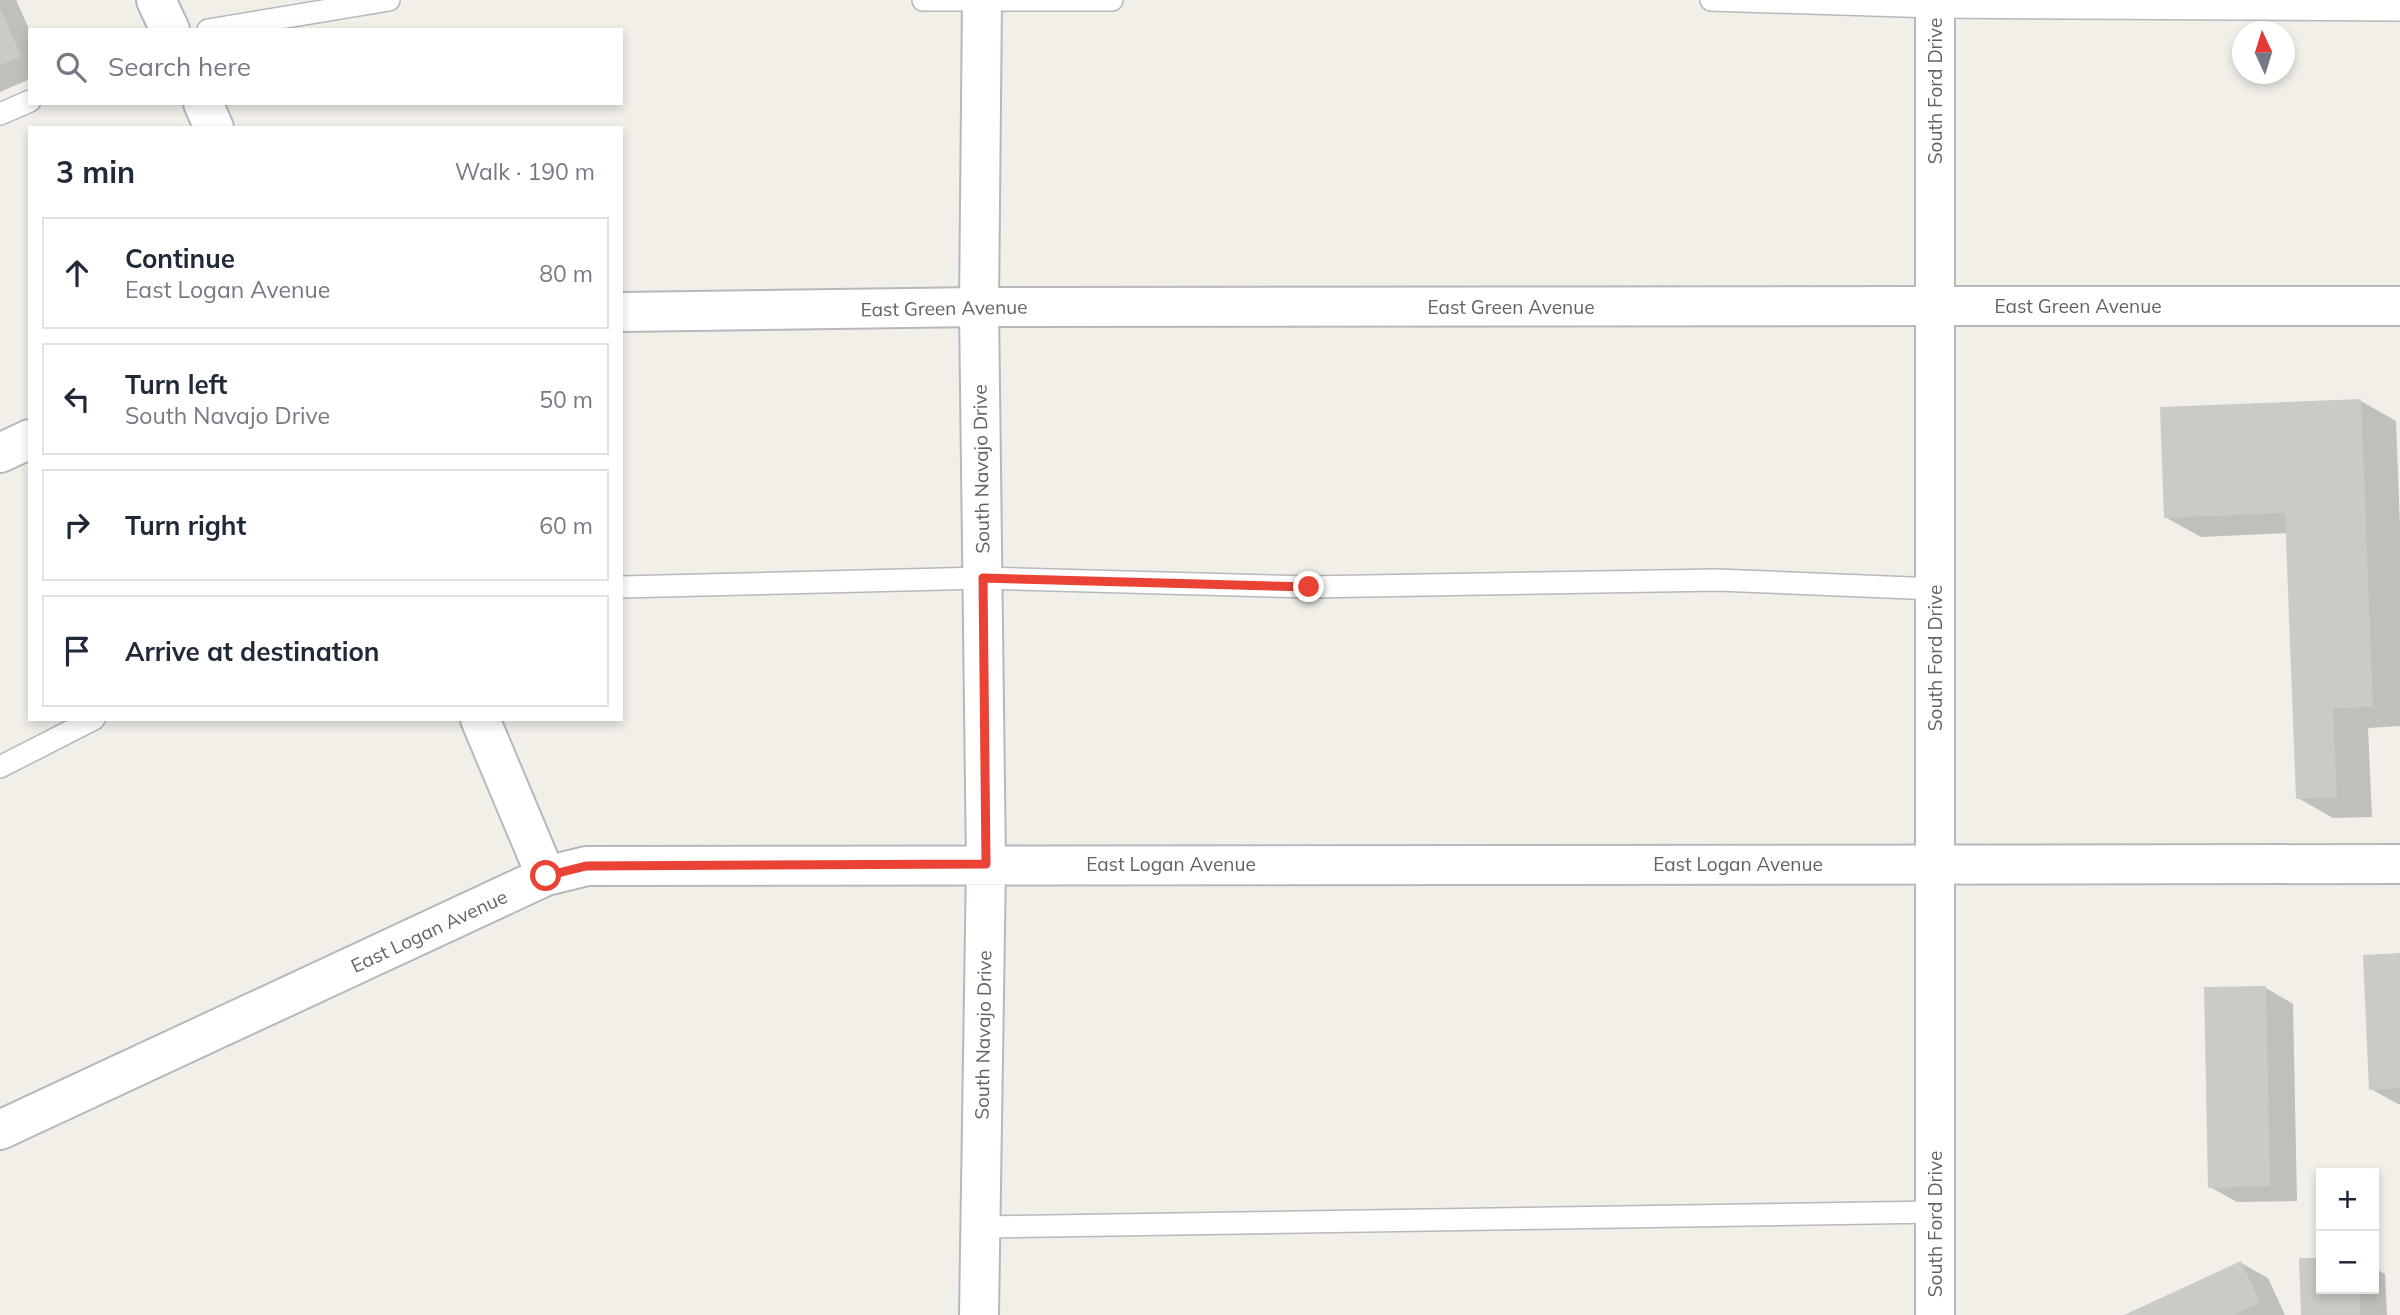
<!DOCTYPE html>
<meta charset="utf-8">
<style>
:root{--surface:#fff;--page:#f6f6f7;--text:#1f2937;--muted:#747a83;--line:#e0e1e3}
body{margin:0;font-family:Mulish,sans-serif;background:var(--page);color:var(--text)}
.controls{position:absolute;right:21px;bottom:21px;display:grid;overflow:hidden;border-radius:0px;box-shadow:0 4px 10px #0003}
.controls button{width:63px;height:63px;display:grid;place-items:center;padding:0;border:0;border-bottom:2px solid var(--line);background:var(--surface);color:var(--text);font:35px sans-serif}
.compass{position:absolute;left:2232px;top:21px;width:63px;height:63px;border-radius:50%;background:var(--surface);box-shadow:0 4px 10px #0003;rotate:356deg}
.stop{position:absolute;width:21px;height:21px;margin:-16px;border:5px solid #ea4335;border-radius:50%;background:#fff}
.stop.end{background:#ea4335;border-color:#fff;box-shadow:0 2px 7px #0008}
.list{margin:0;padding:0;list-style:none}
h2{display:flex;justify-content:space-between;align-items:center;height:91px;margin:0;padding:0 28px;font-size:30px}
h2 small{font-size:23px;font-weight:400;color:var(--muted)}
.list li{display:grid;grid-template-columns:46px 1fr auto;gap:21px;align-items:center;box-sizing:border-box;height:112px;margin:0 14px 14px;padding:0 14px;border:2px solid var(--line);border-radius:0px}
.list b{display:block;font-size:26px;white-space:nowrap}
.list p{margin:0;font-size:23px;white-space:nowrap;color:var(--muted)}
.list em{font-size:23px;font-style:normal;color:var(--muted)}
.icon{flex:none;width:38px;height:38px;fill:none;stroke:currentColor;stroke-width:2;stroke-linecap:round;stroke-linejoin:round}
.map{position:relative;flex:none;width:2400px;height:1315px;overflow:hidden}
.search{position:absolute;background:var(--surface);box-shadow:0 4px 10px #0003;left:28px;top:28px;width:595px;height:77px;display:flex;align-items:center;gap:18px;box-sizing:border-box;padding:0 24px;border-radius:0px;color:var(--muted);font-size:26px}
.panel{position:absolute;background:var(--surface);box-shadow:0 4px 10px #0003;left:28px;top:126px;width:595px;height:595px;border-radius:0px}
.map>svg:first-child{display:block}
</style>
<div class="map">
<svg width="2400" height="1315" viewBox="0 0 2400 1315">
<rect width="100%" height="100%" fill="#f1efe8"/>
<path fill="#0003" d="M0 0H16L30 31V79L0 92Z
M2361 401 2396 421 2400 526V726L2368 728 2372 817 2333 818 2298 798 2288 533 2201 537 2165 517Z
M2400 955V1104H2398L2371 1089Z
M2266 988 2293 1004 2297 1201 2237 1202 2210 1187Z
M2301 1260H2321V1289H2374V1268L2385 1274 2387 1315H2303Z
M2241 1263 2268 1278 2285 1315H2128Z"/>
<path fill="#cccac5" d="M0 8 21 56 0 65Z
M2361 399 2373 707 2333 708 2337 797 2296 799 2285 513 2164 518 2160 407Z
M2400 953V1088L2369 1090 2363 955Z
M2266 986 2270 1186 2208 1188 2204 987Z
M2299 1258H2321V1289H2360V1315H2301Z
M2241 1261 2260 1303 2234 1315H2124Z"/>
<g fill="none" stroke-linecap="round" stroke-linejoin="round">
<defs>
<path id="service" d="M923 0H1112
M1711 0 1935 7 2400 10
M208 30 389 0
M0 114 30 101
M621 587 983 578 1309 587 1717 580 1935 589
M0 767 94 719
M979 1227 1935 1212"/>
<path id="minor" d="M156 0 170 30
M203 103 214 128
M1935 306H2400
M480 719 546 876
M0 1130 546 876 587 866 2400 864
M979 1315 986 865 979 307 982 0"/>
<path id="tertiary" d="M621 312 979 307 1935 306
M0 453 30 439"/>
<path id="secondary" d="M1935 0V1315"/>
</defs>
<use href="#service" stroke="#b5b8bc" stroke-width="24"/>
<use href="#minor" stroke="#b5b8bc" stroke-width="42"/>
<use href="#tertiary" stroke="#b5b8bc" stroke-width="42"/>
<use href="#secondary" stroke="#b6babf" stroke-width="42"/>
<use href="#service" stroke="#fff" stroke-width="21"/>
<use href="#minor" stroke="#fff" stroke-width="38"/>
<use href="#tertiary" stroke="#fff" stroke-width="38"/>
<use href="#secondary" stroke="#fff" stroke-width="38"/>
</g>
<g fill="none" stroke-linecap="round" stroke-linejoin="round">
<path stroke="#ea4335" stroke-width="9" d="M546 876 586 866 986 864 983 578 1309 587"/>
</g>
<g text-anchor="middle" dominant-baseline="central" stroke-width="5" stroke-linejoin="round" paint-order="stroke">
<g font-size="19" fill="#5f6368" stroke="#fff">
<text transform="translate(1935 91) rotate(-90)">South Ford Drive</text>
<text x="2078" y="306">East Green Avenue</text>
<text x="1511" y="307">East Green Avenue</text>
<text transform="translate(944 308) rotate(-1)">East Green Avenue</text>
<text transform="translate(981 469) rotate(-91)">South Navajo Drive</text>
<text transform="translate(1935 658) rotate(-90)">South Ford Drive</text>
<text x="1171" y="864">East Logan Avenue</text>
<text x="1738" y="864">East Logan Avenue</text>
<text transform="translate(429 931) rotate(-25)">East Logan Avenue</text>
<text transform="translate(983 1035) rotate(-89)">South Navajo Drive</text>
<text transform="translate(1935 1224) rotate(-90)">South Ford Drive</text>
</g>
</g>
</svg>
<div class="controls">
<button>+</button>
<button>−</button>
</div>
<svg class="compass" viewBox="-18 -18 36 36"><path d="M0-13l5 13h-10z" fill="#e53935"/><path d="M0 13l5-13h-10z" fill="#747a83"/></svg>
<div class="stop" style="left:546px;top:876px"></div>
<div class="stop end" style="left:1309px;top:587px"></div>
<div class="search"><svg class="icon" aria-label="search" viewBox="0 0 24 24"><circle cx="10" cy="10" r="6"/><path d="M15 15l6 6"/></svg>Search here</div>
<section class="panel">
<h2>3 min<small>Walk · 190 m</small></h2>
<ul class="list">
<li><svg class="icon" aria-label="ahead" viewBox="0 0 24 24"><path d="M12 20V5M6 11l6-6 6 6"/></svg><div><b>Continue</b><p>East Logan Avenue</p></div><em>80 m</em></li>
<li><svg class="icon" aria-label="left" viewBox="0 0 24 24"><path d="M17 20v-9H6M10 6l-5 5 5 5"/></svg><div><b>Turn left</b><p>South Navajo Drive</p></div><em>50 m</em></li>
<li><svg class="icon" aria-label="right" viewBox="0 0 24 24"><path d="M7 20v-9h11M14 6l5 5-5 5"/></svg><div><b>Turn right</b></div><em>60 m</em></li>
<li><svg class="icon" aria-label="arrive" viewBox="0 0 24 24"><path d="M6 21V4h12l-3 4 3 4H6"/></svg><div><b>Arrive at destination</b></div></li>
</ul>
</section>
</div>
